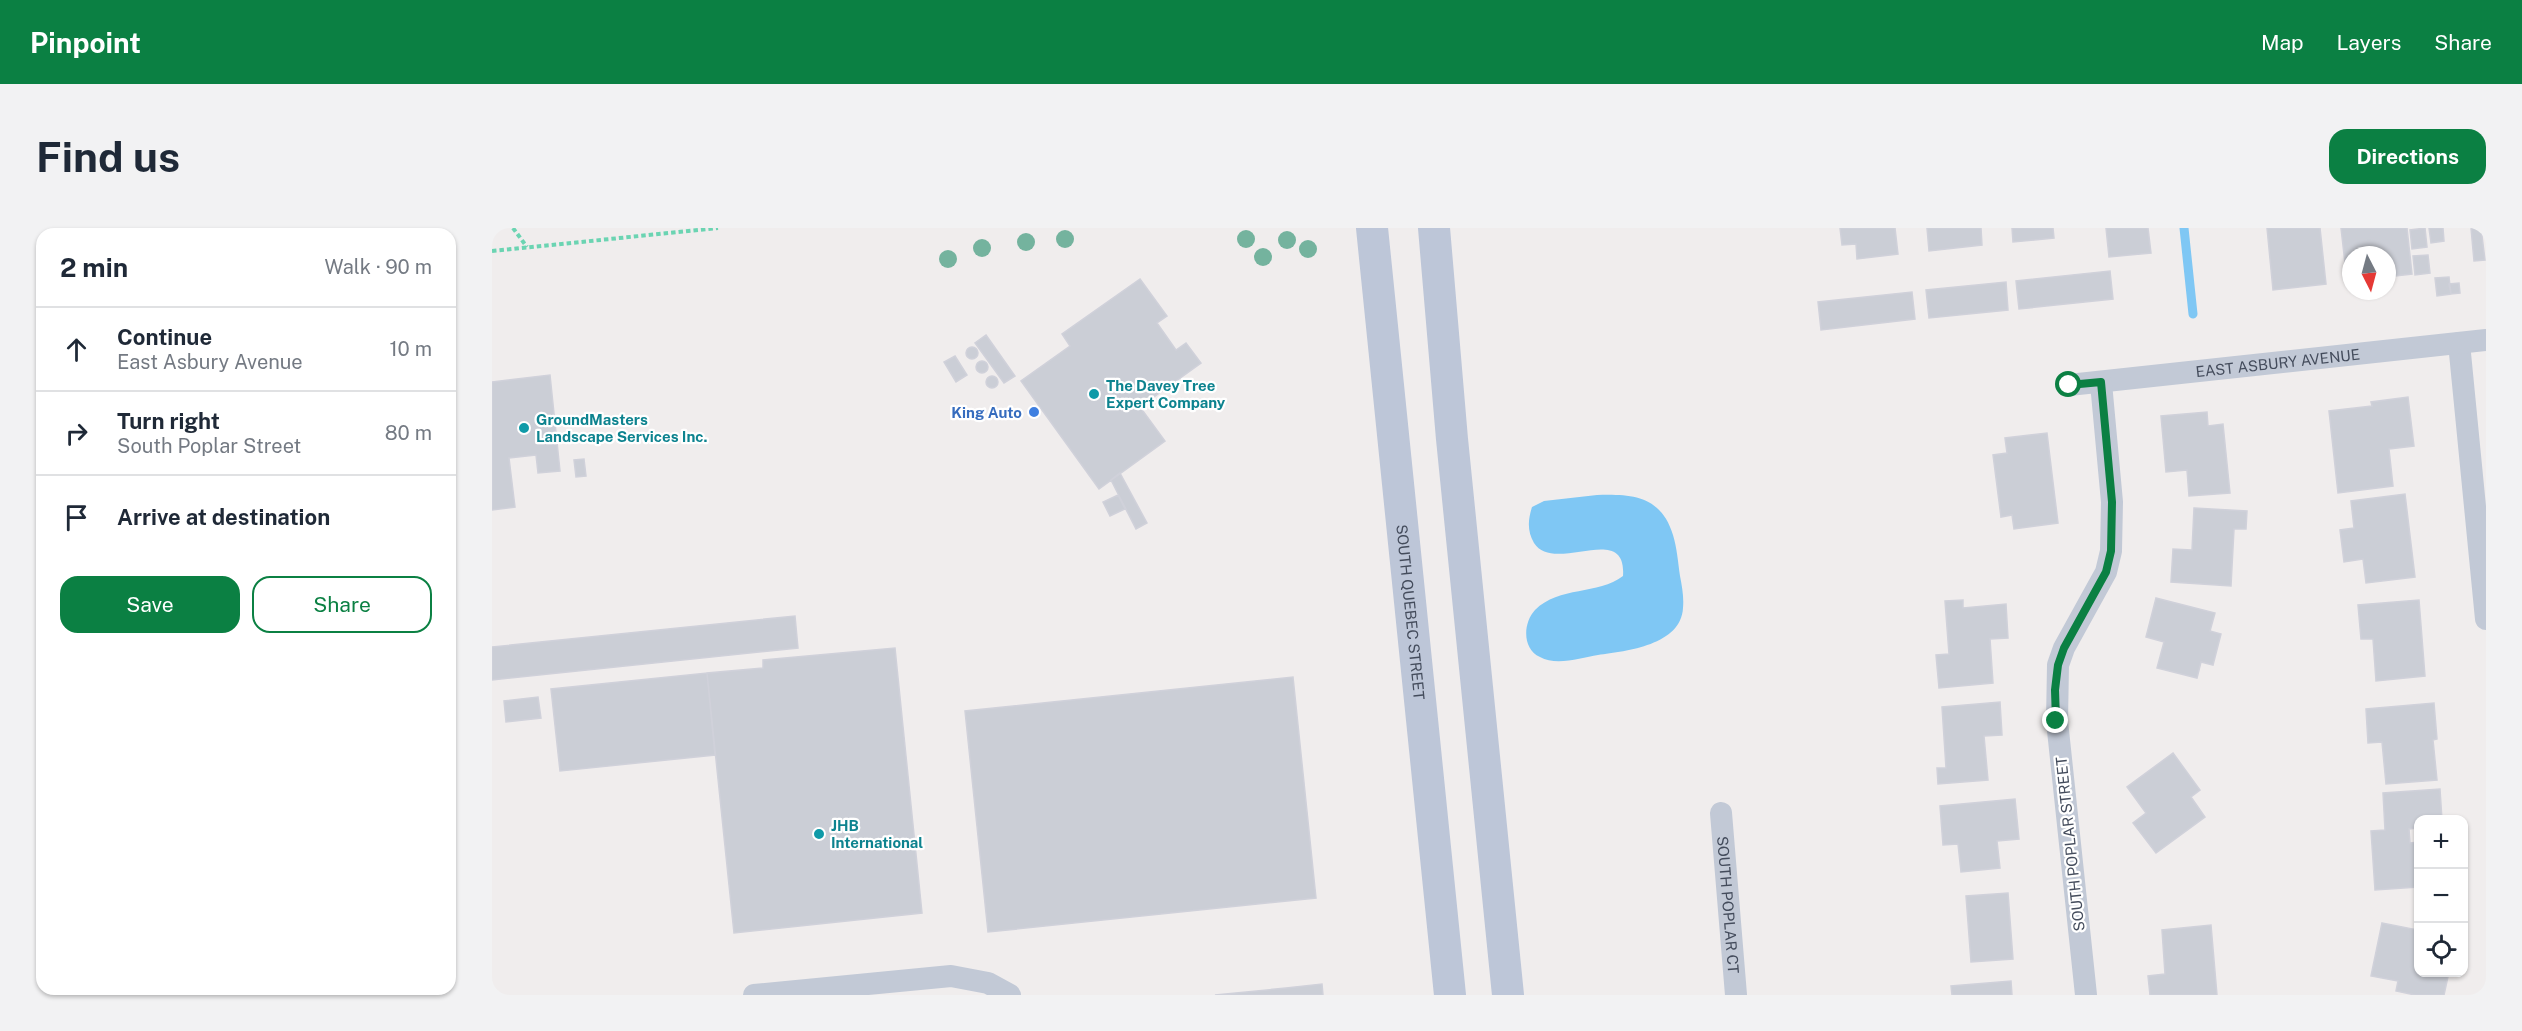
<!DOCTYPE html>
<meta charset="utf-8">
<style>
:root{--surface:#fff;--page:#f2f2f3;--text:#1f2937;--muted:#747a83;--line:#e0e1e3;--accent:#0b8043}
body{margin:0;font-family:"Public Sans",sans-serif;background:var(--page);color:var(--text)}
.controls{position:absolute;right:18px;bottom:18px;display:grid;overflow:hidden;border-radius:12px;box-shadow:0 2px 4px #0004}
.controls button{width:54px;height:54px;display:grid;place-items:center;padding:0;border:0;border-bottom:2px solid var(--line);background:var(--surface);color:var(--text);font:30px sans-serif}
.compass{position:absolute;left:1850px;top:18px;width:54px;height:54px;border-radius:50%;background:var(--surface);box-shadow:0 2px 4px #0004;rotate:174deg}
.stop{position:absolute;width:18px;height:18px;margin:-14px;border:4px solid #0b8043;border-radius:50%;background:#fff}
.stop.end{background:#0b8043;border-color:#fff;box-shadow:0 2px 6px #0008}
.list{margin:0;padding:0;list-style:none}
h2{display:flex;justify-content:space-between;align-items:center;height:78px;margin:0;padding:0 24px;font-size:26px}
h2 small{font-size:20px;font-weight:400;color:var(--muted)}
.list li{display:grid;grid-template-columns:39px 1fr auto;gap:18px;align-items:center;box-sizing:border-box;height:84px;padding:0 24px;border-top:2px solid var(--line)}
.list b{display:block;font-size:22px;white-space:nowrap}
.list p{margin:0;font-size:20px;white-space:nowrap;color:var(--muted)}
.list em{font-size:20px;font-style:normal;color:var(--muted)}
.actions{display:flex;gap:12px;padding:18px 24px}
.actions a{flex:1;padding:14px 0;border:2px solid var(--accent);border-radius:18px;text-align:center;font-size:21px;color:var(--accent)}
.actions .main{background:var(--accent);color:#fff}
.icon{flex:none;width:33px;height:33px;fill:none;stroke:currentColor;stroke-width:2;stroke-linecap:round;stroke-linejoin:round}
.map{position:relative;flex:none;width:1994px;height:767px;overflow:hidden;border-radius:18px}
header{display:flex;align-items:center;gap:36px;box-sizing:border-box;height:84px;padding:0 30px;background:var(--accent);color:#fff}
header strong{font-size:28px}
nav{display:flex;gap:33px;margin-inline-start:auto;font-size:21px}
.intro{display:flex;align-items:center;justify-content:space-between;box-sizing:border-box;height:144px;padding:0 36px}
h1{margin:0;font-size:42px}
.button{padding:15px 27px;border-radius:18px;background:var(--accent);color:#fff;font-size:21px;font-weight:700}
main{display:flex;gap:36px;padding:0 36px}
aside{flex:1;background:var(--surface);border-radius:18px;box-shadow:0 2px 4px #0004}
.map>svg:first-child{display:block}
</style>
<header>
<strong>Pinpoint</strong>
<nav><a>Map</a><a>Layers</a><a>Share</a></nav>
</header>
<div class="intro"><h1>Find us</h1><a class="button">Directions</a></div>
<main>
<aside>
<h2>2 min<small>Walk · 90 m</small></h2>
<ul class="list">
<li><svg class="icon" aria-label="ahead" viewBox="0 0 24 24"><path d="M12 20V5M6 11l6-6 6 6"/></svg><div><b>Continue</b><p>East Asbury Avenue</p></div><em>10 m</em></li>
<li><svg class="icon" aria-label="right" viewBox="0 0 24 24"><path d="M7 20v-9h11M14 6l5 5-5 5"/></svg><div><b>Turn right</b><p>South Poplar Street</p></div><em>80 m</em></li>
<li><svg class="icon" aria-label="arrive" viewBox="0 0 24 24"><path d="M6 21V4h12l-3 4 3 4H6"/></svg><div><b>Arrive at destination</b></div></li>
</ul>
<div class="actions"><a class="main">Save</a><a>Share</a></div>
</aside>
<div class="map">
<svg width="1994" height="767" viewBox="0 0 1994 767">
<rect width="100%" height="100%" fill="#f0eded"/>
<path fill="#7fc7f4" d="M1105 267C1141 266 1169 268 1181 307 1185 320 1186 334 1188 348 1190 358 1192 369 1191 380 1189 417 1135 423 1106 427 1089 430 1064 438 1048 429 1030 421 1031 395 1043 382 1067 358 1106 367 1131 348 1135 292 1062 347 1042 315 1035 303 1036 292 1040 279L1052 273Z"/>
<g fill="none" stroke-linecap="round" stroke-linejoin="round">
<path stroke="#7fc7f4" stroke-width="9" d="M1692 0 1701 86"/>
</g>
<path fill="#cbced6" stroke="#d0d1da" stroke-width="1.5" d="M1348 0H1403L1406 26 1365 31 1364 16 1350 17Z
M1435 0H1489L1490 17 1437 23Z
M1520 0H1561L1562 10 1521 14Z
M1614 0H1656L1659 25 1617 29Z
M1775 0H1828L1834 56 1781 62Z
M1849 0H1915L1920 46 1895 49V27H1859V53H1855Z
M1933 0 1935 19 1920 21 1918 2Z
M1937 0H1951L1952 13 1939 15Z
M1979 0H1989L1993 32 1982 33Z
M1936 27 1938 45 1923 47 1921 28Z
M1618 43 1621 71 1527 81 1524 53Z
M1957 49 1959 66 1945 68 1943 50Z
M648 51 675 88 665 95 684 122 694 115 709 135 648 179 673 213 607 261 529 153 578 118 570 106Z
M1514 54 1516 82 1437 90 1434 62Z
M1967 55 1968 65 1959 66 1957 56Z
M1420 64 1423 91 1329 102 1326 74Z
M494 107 523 148 512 155 483 115Z
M474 125a6 6 0 1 1 12 0a6 6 0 1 1-12 0Z
M463 128 475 147 464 154 452 134Z
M484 139a6 6 0 1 1 12 0a6 6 0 1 1-12 0Z
M58 147 68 243 46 245 44 227 17 230 23 279 0 282V154Z
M494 154a6 6 0 1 1 12 0a6 6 0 1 1-12 0Z
M1916 169 1922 218 1897 221 1901 258 1846 265 1837 183 1880 178 1879 174Z
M1715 184 1716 198 1731 196 1738 265 1697 268 1695 242 1674 244 1669 188Z
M1555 205 1566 295 1522 301 1520 287 1509 289 1501 227 1515 225 1513 210Z
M92 231 94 248 84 249 82 232Z
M628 245 655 295 644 301 619 252Z
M1913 266 1923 349 1874 355 1871 331 1852 334 1848 302 1862 300 1859 273Z
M626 267 633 281 618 288 611 274Z
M1702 280 1755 283 1754 301H1742L1739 358 1679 354 1681 321 1700 322Z
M1664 370 1723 385 1718 403 1729 406 1721 437 1709 434 1705 450 1665 440 1672 414 1654 409Z
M1471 372V380L1514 376 1516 410 1498 411 1501 455 1447 460 1444 427 1457 426 1453 373Z
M1927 372 1933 448 1884 453 1881 411H1869L1866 377Z
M303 388 306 420 0 452V419Z
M403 420 430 685 242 705 215 445 271 440V432Z
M215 445 223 527 68 543 59 461Z
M801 449 824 670 496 704 473 483Z
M46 469 49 490 14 494 12 473Z
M1508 474 1510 507 1492 508 1496 552 1446 556 1445 540H1454L1450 479Z
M1942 475 1945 511 1941 512 1945 552 1894 556 1890 514 1876 515 1874 481Z
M1681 525 1708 562 1699 569 1713 589 1664 625 1641 595 1654 585 1635 559Z
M1948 561 1950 592H1926V600L1917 601 1918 615 1926 614V659L1883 662 1879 603 1893 602 1891 565Z
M1523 571 1527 611 1505 613 1508 640 1469 644 1466 616 1451 617 1448 578Z
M1516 665 1521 731 1479 734 1474 668Z
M1890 695 1926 702V744H1957L1952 767H1923L1904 763 1906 753 1879 748Z
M1719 697 1725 767H1658L1656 748 1673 746 1670 702Z
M1519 753 1520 767H1460L1459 758Z
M830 756 831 767H723L794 760Z"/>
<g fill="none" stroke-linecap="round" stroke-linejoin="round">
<path stroke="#6bd4b2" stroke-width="4" stroke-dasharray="4.5 3" stroke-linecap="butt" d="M21 0 35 19
M0 23 226 0"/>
<g stroke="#c2c9d6" stroke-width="22">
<path d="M1967 115 1994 391"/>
<path id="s1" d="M1577 157 1994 112"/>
<path id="s2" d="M1229 585 1244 767"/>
<path d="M262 767 459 748 496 755 518 767"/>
<path d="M1594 767 1565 493 1566 437 1572 420 1614 344 1619 323 1620 274 1609 155"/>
</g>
<g stroke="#bdc6d8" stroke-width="32">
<path id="s3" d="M880 0 958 767"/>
<path d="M942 0 960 211 1016 767"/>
</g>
</g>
<g fill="#74b39e">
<circle cx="573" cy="11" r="9"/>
<circle cx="754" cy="11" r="9"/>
<circle cx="795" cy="12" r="9"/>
<circle cx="534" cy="14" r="9"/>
<circle cx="490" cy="20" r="9"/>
<circle cx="816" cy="21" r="9"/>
<circle cx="771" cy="29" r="9"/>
<circle cx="456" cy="31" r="9"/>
</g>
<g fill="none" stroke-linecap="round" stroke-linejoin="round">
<path stroke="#0b8043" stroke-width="8" d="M1564 493 1563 462 1566 437 1572 420 1614 344 1619 323 1620 274 1609 154 1577 157"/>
</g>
<g fill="#0f9aa8" stroke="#fff" stroke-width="2">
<circle cx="602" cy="166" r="6"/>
<circle cx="32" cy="200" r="6"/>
<circle cx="327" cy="606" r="6"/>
</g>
<circle fill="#3f7fe0" stroke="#fff" stroke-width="2" cx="542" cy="184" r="6"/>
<g text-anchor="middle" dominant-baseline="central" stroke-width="4.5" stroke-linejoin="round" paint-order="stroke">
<g font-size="15" fill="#444c5c" stroke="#fff">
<text stroke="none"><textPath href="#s1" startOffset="210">EAST ASBURY AVENUE</textPath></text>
<text stroke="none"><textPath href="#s3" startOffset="386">SOUTH QUEBEC STREET</textPath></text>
<text transform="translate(1578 616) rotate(-96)">SOUTH POPLAR STREET</text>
<text stroke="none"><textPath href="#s2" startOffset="92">SOUTH POPLAR CT</textPath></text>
</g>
<g font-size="15" font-weight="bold" fill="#0d838f" stroke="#fff" text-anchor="start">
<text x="614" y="157">The Davey Tree<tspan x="614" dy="17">Expert Company</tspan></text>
<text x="44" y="191">GroundMasters<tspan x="44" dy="17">Landscape Services Inc.</tspan></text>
<text x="339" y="597">JHB<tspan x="339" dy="17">International</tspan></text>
</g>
<g font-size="15" font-weight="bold" fill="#366cbe" stroke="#fff" text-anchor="end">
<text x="530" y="184">King Auto</text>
</g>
</g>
</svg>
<div class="controls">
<button>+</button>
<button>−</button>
<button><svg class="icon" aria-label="locate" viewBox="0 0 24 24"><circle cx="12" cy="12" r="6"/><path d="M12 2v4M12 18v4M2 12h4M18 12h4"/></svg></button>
</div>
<svg class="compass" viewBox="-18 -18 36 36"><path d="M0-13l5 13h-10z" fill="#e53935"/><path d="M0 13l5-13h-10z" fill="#747a83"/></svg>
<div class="stop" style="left:1577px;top:157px"></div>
<div class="stop end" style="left:1564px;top:493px"></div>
</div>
</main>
